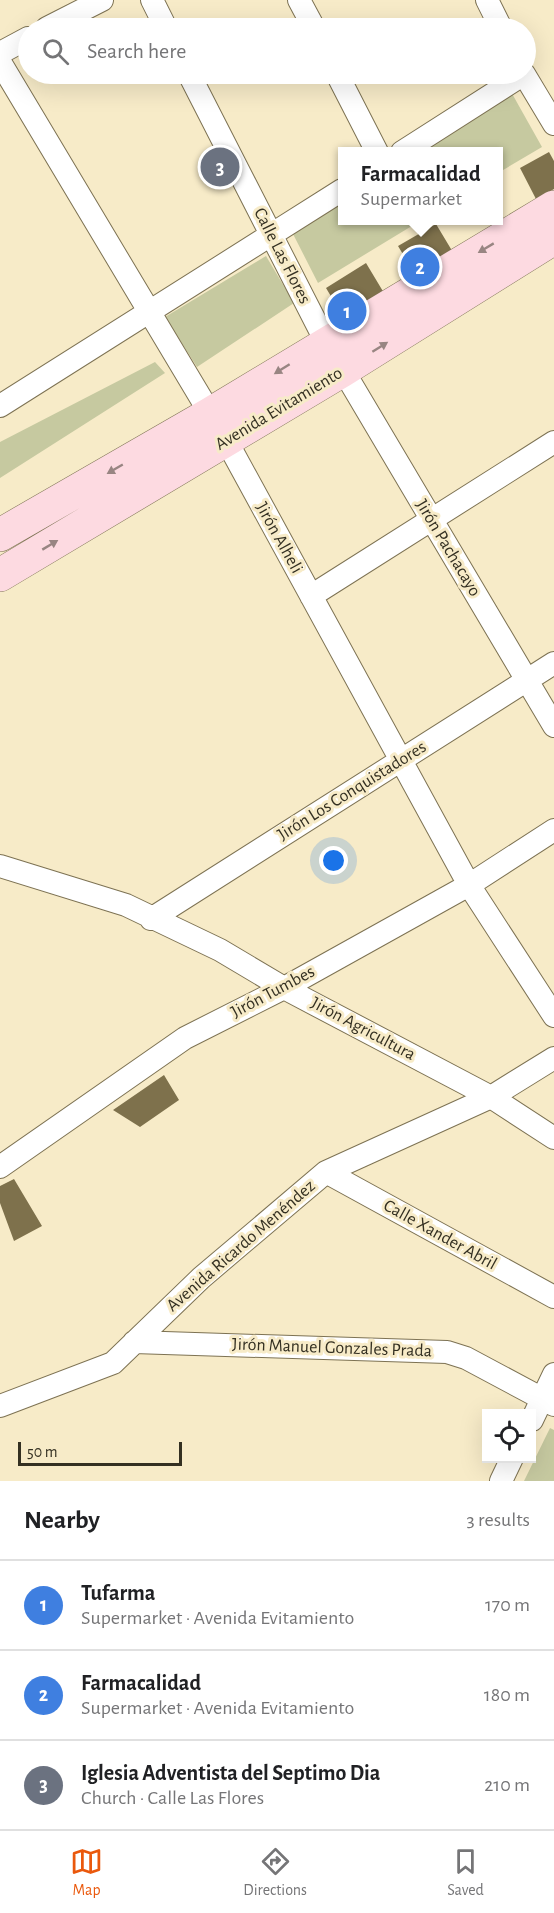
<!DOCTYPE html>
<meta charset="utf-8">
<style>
:root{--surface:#fff;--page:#f2f2f2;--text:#202124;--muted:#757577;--line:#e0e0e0;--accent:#ea580c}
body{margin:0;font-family:"Alegreya Sans",sans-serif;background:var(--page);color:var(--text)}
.controls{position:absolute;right:18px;bottom:18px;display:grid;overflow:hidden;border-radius:0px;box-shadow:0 6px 24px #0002}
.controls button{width:54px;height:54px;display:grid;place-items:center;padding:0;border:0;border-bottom:2px solid var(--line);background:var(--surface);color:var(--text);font:30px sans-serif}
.scale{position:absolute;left:18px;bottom:15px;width:164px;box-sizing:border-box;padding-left:6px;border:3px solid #343022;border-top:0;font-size:16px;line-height:21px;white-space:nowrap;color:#343022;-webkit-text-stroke:4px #f7ebc8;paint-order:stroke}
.you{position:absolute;left:334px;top:861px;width:21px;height:21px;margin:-15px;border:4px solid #fff;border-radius:50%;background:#1a73e8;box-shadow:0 0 0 9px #1a73e833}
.badge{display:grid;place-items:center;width:39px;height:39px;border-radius:50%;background:var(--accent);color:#fff;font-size:20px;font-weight:700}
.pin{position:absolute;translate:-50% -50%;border:3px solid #fff;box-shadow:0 2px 6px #0006}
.popup{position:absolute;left:338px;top:147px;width:165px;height:78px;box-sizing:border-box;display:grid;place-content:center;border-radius:0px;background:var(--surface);filter:drop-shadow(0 2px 4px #0005);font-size:20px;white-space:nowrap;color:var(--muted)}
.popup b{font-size:22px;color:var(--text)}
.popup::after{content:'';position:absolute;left:50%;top:100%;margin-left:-12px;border:12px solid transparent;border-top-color:var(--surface)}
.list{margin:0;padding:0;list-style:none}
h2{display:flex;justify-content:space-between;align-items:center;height:78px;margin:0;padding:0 24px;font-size:26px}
h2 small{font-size:20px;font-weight:400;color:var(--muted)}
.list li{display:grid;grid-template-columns:39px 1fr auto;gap:18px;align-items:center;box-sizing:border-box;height:90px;padding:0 24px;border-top:2px solid var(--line)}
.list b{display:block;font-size:22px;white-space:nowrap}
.list p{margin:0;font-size:20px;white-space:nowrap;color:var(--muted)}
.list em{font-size:20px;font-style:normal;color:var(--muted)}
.icon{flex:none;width:33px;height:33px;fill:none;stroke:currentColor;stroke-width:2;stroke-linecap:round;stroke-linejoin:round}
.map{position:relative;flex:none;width:554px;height:1481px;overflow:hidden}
.search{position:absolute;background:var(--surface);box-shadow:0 6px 24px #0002;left:18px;right:18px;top:18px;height:66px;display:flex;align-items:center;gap:15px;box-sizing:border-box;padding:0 21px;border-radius:33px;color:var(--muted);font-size:22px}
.sheet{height:348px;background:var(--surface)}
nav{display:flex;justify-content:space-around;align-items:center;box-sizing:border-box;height:84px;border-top:2px solid var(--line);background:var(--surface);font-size:16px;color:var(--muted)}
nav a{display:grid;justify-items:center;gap:3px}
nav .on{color:var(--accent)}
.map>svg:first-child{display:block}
</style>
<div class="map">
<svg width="554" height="1481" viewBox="0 0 554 1481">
<rect width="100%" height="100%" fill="#f7ebc8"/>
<path fill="#c6c9a0" d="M510 90 542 147 498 173V152H415Z
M342 199V220L420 221 318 283 292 232Z
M266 256 294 303 197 367 165 317Z
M155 362 165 373 0 478V442Z
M550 1428 554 1430V1481H524Z"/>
<path fill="#7e714c" d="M549 152 554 161V189L536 199 520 168Z
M436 224 454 254 416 276 398 246Z
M366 263 384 293 344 318 326 288Z
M164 1075 179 1100 140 1127 113 1110Z
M14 1179 42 1226 14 1241 0 1203V1186Z"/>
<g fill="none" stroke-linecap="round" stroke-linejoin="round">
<defs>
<path id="street" d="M152 0 166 28
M299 0 314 28
M487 0 501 28
M47 28 102 0
M0 53 28 38
M0 62 226 440 469 885 554 1016
M189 74 326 342
M337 74 377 152
M524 74 554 124
M402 152 524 74
M343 370 554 726
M0 406 342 190
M311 596 554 442
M0 866 126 905 220 950 284 988 491 1097 554 1138
M151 919 554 663
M0 1167 185 1038 284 988 469 885 554 830
M326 1172 554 1297
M134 1342 447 1352 466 1358 554 1405
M0 1406 113 1363 201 1278 326 1172 491 1097 554 1058
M532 1420 554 1374
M501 1481 512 1458"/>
<path id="secondary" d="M0 535 210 414 554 207
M0 575 343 370 554 238"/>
</defs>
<use href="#street" stroke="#7d7253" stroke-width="24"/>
<use href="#secondary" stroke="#7d7253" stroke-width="34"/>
<use href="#street" stroke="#fff" stroke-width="22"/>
<use href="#secondary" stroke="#fddae1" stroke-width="33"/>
</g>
<defs><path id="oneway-solid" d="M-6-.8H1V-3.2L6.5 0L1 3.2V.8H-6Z" transform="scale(1.5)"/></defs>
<g fill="#988582">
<use href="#oneway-solid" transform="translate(486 248) rotate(149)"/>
<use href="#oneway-solid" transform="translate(380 347) rotate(-32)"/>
<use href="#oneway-solid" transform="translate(282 369) rotate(148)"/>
<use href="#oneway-solid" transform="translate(115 469) rotate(150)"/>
<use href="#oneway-solid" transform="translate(50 545) rotate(-31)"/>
</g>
<g text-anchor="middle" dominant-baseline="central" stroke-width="6" stroke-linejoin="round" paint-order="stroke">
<g font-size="18" fill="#343022" stroke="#f7ebc8">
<text transform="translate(282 256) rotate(63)">Calle Las Flores</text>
<text transform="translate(279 409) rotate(-31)">Avenida Evitamiento</text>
<text transform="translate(279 538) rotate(61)">Jirón Alheli</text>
<text transform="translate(448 548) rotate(59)">Jirón Pachacayo</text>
<text transform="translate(352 791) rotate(-32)">Jirón Los Conquistadores</text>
<text transform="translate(273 992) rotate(-28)">Jirón Tumbes</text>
<text transform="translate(363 1029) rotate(28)">Jirón Agricultura</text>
<text transform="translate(440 1235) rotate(29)">Calle Xander Abril</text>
<text transform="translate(241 1246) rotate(-41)">Avenida Ricardo Menéndez</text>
<text transform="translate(332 1348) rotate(2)">Jirón Manuel Gonzales Prada</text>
</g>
</g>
</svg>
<div class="controls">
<button><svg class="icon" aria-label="locate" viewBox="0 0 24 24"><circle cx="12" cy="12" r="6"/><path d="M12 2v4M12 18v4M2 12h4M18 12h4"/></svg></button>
</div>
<div class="scale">50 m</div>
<div class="you"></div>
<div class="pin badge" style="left:347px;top:311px;background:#3f7fe0">1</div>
<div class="pin badge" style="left:420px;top:267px;background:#3f7fe0">2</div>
<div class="popup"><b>Farmacalidad</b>Supermarket</div>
<div class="pin badge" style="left:220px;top:167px;background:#6b7280">3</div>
<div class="search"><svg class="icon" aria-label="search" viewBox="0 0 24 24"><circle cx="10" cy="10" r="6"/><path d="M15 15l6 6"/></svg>Search here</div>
</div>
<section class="sheet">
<h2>Nearby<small>3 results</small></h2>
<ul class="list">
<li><span class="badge" style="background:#3f7fe0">1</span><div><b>Tufarma</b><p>Supermarket · Avenida Evitamiento</p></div><em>170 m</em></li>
<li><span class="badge" style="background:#3f7fe0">2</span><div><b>Farmacalidad</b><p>Supermarket · Avenida Evitamiento</p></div><em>180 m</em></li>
<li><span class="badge" style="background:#6b7280">3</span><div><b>Iglesia Adventista del Septimo Dia</b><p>Church · Calle Las Flores</p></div><em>210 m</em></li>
</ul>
</section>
<nav>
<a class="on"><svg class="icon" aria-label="map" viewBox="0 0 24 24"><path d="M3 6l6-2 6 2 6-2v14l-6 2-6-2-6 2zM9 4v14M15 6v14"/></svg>Map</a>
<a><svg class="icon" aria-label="directions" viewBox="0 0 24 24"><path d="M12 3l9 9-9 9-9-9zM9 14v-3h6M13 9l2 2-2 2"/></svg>Directions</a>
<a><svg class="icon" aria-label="saved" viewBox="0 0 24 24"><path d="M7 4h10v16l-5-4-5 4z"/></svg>Saved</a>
</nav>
